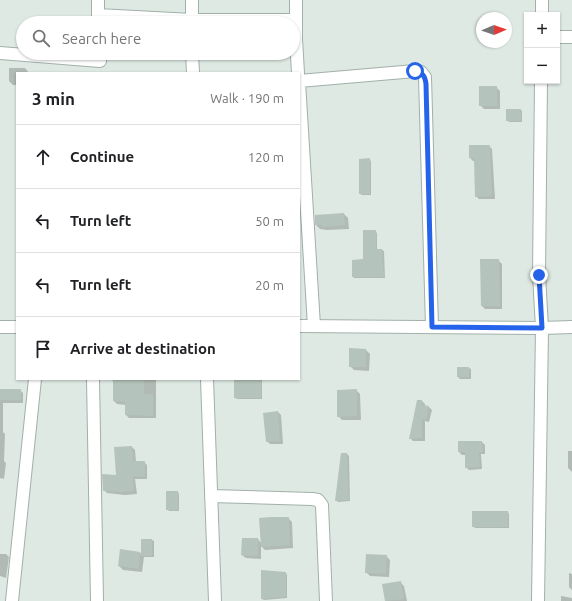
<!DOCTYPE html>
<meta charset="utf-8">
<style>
:root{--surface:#fff;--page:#f2f2f2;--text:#202124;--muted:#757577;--line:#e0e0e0}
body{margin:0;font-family:Ubuntu,sans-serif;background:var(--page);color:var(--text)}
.controls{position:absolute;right:12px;top:12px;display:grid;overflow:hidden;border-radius:0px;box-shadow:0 1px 3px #0004}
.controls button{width:36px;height:36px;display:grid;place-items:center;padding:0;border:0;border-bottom:1px solid var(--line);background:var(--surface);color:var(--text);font:20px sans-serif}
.compass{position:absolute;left:476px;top:12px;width:36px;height:36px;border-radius:50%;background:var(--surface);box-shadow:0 1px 3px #0004;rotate:88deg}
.stop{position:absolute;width:12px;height:12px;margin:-9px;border:3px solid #2563eb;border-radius:50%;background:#fff}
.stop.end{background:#2563eb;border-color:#fff;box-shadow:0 1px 4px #0008}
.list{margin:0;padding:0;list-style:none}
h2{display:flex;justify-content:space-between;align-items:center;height:52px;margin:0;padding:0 16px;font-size:17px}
h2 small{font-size:13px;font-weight:400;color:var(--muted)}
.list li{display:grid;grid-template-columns:26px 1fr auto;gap:12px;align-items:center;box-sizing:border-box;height:64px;padding:0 16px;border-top:1px solid var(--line)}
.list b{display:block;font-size:15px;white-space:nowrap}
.list em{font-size:13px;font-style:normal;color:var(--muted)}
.icon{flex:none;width:22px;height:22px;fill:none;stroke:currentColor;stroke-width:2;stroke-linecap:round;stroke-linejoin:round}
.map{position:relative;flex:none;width:572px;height:601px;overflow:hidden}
.search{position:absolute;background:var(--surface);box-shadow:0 1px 3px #0004;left:16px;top:16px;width:284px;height:44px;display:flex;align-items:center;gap:10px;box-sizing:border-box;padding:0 14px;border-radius:22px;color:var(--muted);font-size:15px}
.panel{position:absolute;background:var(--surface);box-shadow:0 1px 3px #0004;left:16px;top:72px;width:284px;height:308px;border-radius:0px}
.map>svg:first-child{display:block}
</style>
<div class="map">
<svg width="572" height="601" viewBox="0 0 572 601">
<rect width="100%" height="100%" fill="#dee9e3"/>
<path fill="#0003" d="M9 68H25L29 73H17V85H13L9 81Z
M496 87 500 91V109H484L480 105Z
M521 110 522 111V122H509L507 120Z
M489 146 492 149 495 199H479L476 196 475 161H473L470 158Z
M369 159 371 161V195H362L360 194Z
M344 214 348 218 349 229 327 230 320 229 316 225Z
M375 231 377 233V250H382L384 251 385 278H354L353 276 364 260Z
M498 260 502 264V309H485L482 306Z
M366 350 370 354 369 371 354 370 350 366Z
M469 368 471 369V379H460L458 377Z
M111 379H172H156V418H129L126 415V405L117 404 114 401V382Z
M235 379H262V399H237L235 398Z
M0 390H20L23 393V403H3V432L5 434 4 461 6 463 4 479 0 478Z
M356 390 360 394 361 420H342L338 416Z
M422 401 425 404V406L429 407 432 410 429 422 425 421V441H413L410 438Z
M278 412 281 415 283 444H270L267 441Z
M482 442 485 445V454H481L482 469 469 470 466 467V455H462L459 452Z
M132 447 135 450 136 462H144L147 465V479H135L137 494 125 495 107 493 104 490 117 476 115 448Z
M568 451H572V472L568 468Z
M347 454 349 456 350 501 338 502 336 500Z
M178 492 179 494V511H169L167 509Z
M508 512 509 514V528H475L473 526Z
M288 518 292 522 293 548 265 550 261 546V559L246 558 242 555 258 539 261 543Z
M152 540 154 541V557H144L142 572 123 570 119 566 121 550 140 553 142 554Z
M0 554H6L9 557 6 578 0 576Z
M386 556 390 560 389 577 370 576 366 572Z
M286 573 287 575V598L264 600 262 599Z
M569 573 572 574V590L569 587Z
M400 582 404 586 407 601H386L383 585Z
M561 596 572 598V601H561Z"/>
<path fill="#b4c3bc" d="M479 86H497V106H479Z
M506 109H521V121H506Z
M469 145H490L492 196 475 197 474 158H469Z
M370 158V194H359V159Z
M344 213 345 225 322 227V225H315V215Z
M363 230H376V249H382L384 277H352V260L363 259Z
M480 259H499L500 306H481Z
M349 348 366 349V367H349Z
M457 367H469V377H457Z
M113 379H144V394H153V416L125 415V402L113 401Z
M234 379H261V398H234Z
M0 389H21V400H0Z
M357 389V416L337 417V390Z
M417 400H422V405L429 406 426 420 422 419V438L409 439Z
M278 411 280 441 266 442 263 413Z
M458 441H482L483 452H479L480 467 465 468V452H458Z
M132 446 133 461H145V477L133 476 134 491 121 492 103 491 102 474 116 475 114 447Z
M341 453H347L349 500 335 501Z
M166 491H178V510H166Z
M472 511H508V527H472Z
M271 517H289L290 545 261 547 259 518Z
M242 538H258V556L241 555Z
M141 539H152V556H141Z
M120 549 140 552 139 569 118 566Z
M366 554 387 555 386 574 365 573Z
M261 570 286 572V597L261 599Z
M401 581 404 599 385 601 382 584Z"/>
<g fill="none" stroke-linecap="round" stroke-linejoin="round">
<defs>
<path id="street" d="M98 0V22
M296 0V39L298 73
M542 0V15
M98 15 192 20H296
M192 23V0
M557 37H572
M0 53 100 61
M192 53 193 73
M299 81 415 71 421 72 425 77 432 327
M299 82 314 326
M299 326 542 328 572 327
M0 327H17
M93 379 97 601
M207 379 215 601
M211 496 312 499 318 500 322 505 326 601
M12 601 35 379
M538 601 542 328 539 275 541 81"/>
</defs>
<use href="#street" stroke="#a2b0aa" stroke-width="14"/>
<use href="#street" stroke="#fff" stroke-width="12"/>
</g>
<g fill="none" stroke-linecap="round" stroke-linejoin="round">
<path stroke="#2563eb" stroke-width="5" d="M415 71C423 73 425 76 426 84L432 327 542 328 539 275"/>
</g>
</svg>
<div class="controls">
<button>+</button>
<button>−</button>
</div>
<svg class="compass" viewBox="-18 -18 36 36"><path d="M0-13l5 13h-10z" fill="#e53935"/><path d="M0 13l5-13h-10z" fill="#757577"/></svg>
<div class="stop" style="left:415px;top:71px"></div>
<div class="stop end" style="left:539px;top:275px"></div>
<div class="search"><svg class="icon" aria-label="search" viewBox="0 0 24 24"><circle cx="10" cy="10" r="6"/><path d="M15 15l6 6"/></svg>Search here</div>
<section class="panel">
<h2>3 min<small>Walk · 190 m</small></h2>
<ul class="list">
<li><svg class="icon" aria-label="ahead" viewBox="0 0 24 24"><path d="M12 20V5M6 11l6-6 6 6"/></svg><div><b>Continue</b></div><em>120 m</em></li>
<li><svg class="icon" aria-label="left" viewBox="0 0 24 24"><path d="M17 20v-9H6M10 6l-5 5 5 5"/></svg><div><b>Turn left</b></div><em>50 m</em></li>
<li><svg class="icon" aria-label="left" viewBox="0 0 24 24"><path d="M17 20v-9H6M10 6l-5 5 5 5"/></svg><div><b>Turn left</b></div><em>20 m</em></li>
<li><svg class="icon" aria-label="arrive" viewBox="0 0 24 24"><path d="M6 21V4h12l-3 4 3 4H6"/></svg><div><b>Arrive at destination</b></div></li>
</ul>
</section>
</div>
